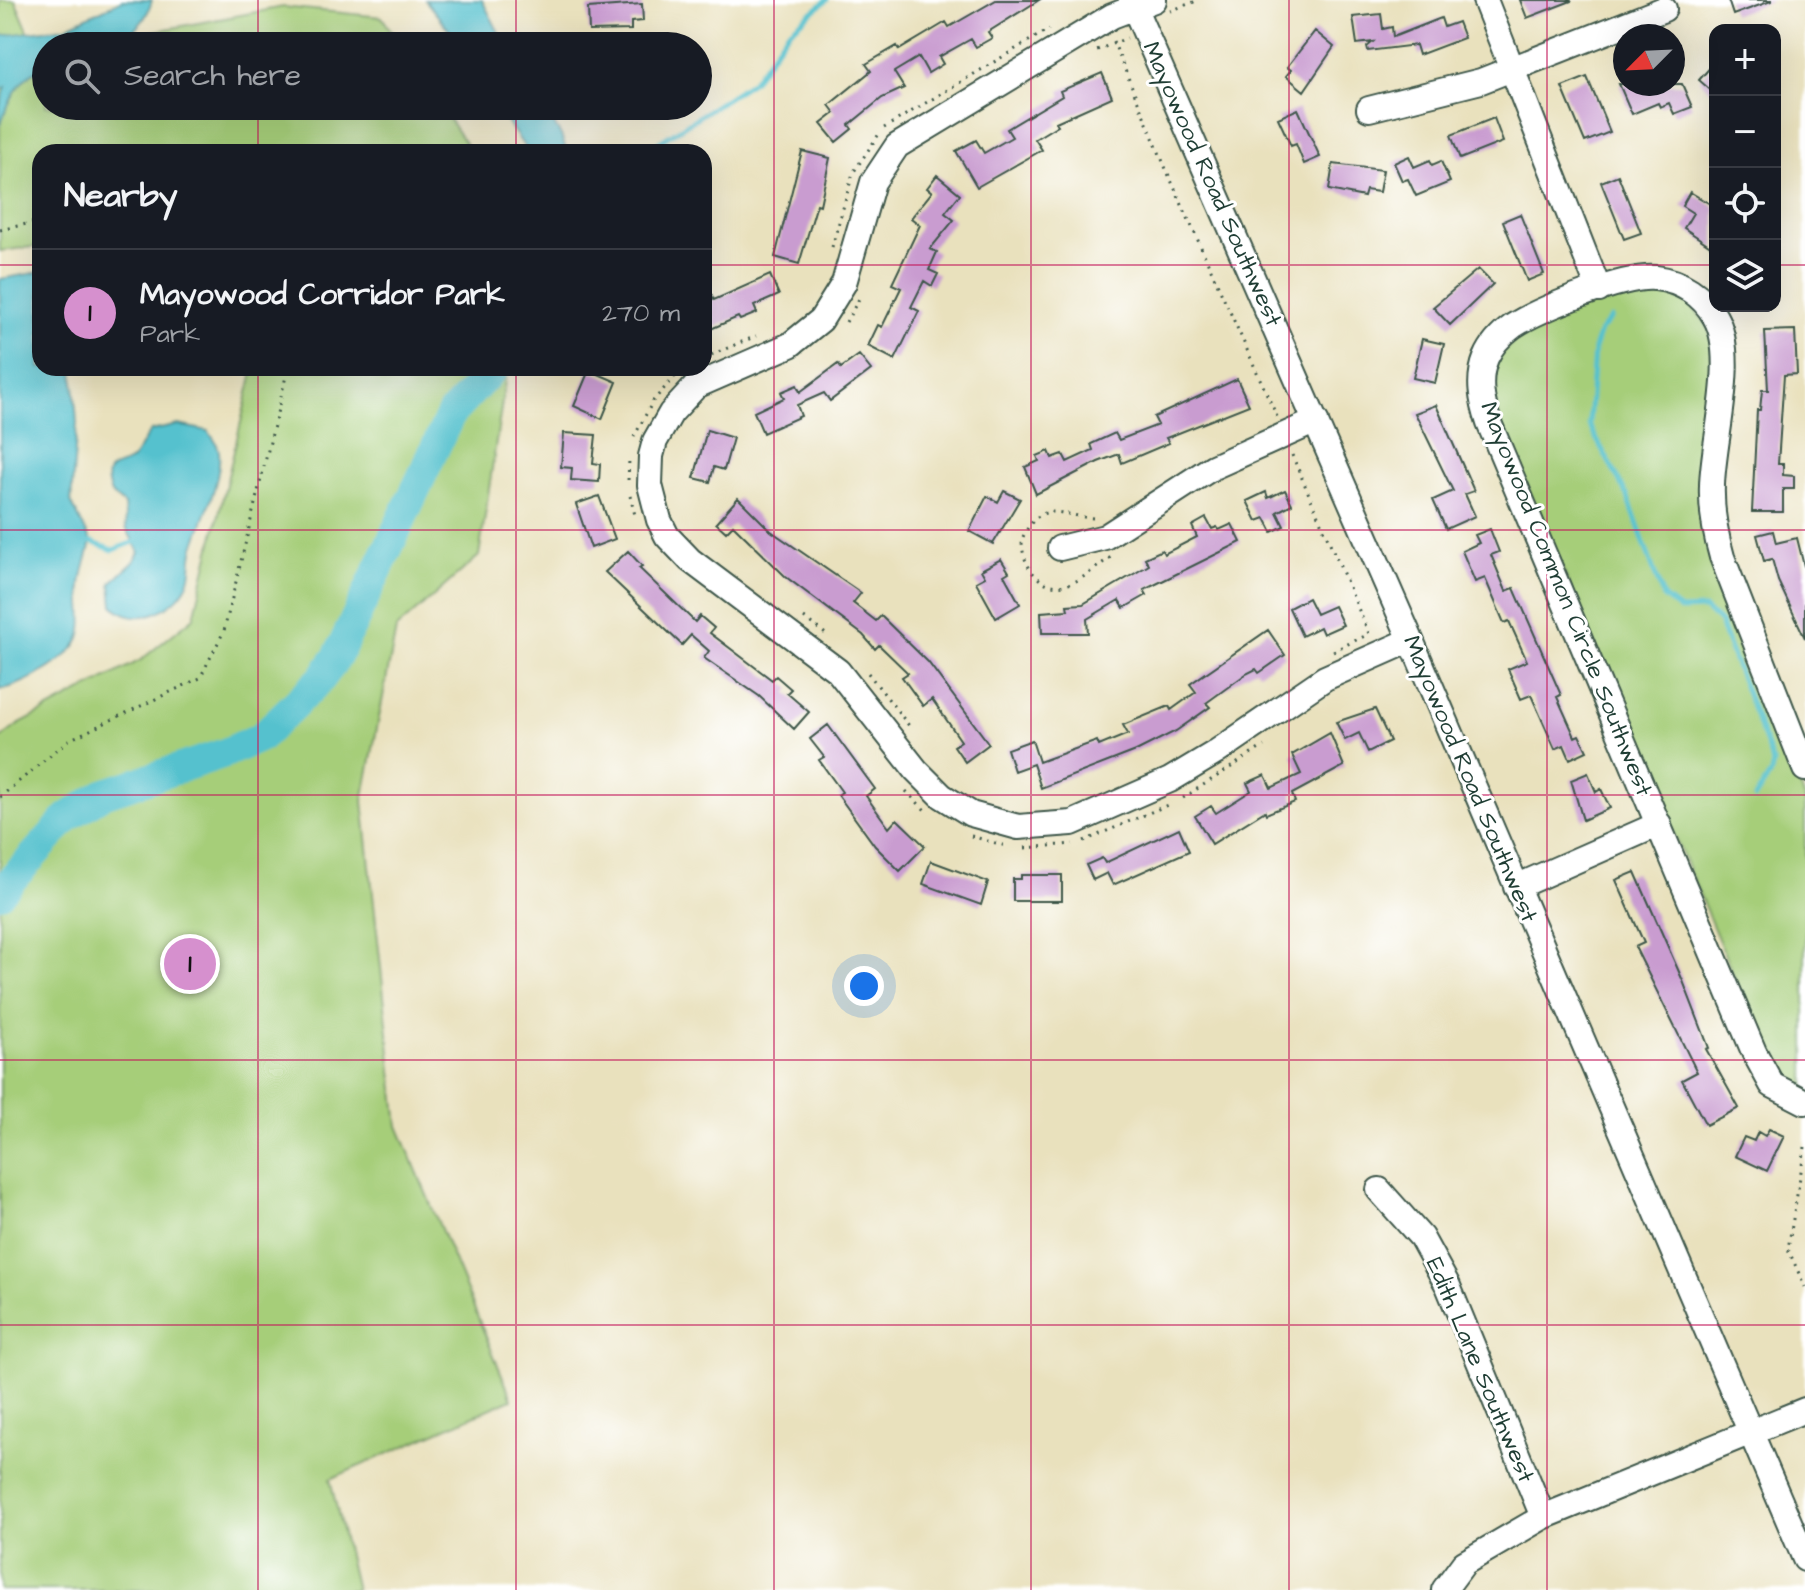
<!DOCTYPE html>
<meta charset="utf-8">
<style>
:root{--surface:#171b24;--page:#242831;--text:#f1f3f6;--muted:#9ea1a6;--line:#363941;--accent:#d690ce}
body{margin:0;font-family:"Architects Daughter",sans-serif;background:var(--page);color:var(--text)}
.controls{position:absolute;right:24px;top:24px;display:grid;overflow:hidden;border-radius:16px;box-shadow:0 8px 32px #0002}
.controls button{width:72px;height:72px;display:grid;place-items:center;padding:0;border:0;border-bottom:2px solid var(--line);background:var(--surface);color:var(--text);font:40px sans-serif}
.compass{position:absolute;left:1613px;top:24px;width:72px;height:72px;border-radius:50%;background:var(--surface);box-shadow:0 8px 32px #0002;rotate:246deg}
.you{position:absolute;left:864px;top:986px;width:28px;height:28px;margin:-20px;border:6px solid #fff;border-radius:50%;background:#1a73e8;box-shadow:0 0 0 12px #1a73e833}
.badge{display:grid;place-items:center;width:52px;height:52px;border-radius:50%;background:var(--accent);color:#111;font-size:26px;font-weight:700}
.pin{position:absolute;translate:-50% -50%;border:4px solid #fff;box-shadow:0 2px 8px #0006}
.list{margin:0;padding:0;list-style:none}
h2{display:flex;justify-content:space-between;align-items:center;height:104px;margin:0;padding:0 32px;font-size:34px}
h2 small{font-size:26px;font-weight:400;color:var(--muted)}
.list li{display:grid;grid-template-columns:52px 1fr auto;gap:24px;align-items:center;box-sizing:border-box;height:128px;padding:0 32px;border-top:2px solid var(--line)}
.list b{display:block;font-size:30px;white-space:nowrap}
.list p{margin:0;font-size:26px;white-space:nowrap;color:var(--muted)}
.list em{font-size:26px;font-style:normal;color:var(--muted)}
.icon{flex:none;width:44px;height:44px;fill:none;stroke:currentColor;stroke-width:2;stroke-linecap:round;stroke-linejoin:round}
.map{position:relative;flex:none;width:1805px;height:1590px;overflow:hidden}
.search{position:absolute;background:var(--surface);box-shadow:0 8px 32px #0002;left:32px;top:32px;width:680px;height:88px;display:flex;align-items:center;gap:20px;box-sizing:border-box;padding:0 28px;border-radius:44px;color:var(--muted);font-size:30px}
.panel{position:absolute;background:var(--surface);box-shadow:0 8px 32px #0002;left:32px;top:144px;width:680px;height:232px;border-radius:24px}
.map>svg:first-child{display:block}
</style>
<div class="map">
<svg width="1805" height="1590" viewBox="0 0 1805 1590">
<rect width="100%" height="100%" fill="#fff"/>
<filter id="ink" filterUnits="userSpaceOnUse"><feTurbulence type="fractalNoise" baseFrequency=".0125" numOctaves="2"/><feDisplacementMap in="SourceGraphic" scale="16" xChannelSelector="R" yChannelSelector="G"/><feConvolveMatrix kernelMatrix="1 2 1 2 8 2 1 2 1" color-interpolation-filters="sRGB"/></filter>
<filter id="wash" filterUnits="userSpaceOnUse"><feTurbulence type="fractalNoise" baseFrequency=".006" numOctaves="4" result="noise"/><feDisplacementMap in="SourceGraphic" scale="32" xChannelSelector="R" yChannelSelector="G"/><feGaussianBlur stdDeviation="1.8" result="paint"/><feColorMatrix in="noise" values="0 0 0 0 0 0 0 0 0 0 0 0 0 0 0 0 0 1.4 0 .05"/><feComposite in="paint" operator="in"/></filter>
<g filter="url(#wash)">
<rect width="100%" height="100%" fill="#e9e1bd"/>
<path fill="#a6ce79" stroke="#628656" stroke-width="2" d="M0 0H15L46 73V106H440L471 152H40V246L0 251Z
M283 7 382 17 401 46H114L145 33Z
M1655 289 1690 303 1707 324 1711 337 1713 362 1701 486 1712 561 1805 799V1091L1780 1077 1764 1048 1499 419C1495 401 1489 382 1496 364 1513 322 1613 293 1655 289Z
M254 368H507L479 556 396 629 363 801 398 1126 512 1399 330 1479 356 1590H0V739L18 725 141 660 194 617Z"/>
<path fill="#55c1ce" stroke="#3a7f81" stroke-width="2" d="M122 0H152C139 51 87 46 46 46V67C20 73 9 102 0 125V105L6 87 0 90V36L66 27Z
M425 0H482L506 46H462Z
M496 106H542L561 135 567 152H528Z
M40 272V368H73L77 423 71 502 91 542C88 556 82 571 81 585 81 600 85 622 81 635 74 659 23 685 0 690V279Z
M178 425 208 431C213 437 218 444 219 452 222 478 202 522 194 547 190 559 193 572 188 583 175 611 135 629 113 605L111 583 134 562 139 552 126 528 124 505 111 494C98 459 123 471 133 458 140 450 142 440 151 431Z"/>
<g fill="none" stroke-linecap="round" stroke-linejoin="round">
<path stroke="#55c1ce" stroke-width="5" d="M644 152 753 81 788 32 827 0
M1611 318 1600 331 1594 349 1589 425 1628 497 1663 597 1680 610 1705 609 1720 623 1773 763 1771 773 1755 798
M91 542 113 550 134 542"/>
<path stroke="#55c1ce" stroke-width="30" d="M0 893 68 817 103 794 225 753 261 737 321 679 337 657 451 414 494 368"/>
</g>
<g id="blocks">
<path fill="#c99cd0" d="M996 0H1039L988 32 992 38 976 47 971 39 939 57 943 64 928 73 919 57 894 72 904 88 882 98 849 125 852 129 836 142 821 124 835 113 829 105 871 71 866 64 897 46 899 50 946 22 949 27Z
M1520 0H1570L1571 1 1527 18Z
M1728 0H1771V1L1733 15Z
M642 4 643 21 631 22V30L589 31 588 8Z
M1381 14 1383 29 1392 27 1393 37 1441 18 1444 27 1458 22 1464 38 1419 55 1416 45 1368 51 1367 47 1373 42 1357 44 1353 17Z
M1315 31 1334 47 1304 91 1286 76 1291 70 1287 67Z
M1715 62V94L1699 80Z
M1102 73 1112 97 1056 122 1058 125 1035 139 1042 150 977 187 956 151 976 140 984 153 1012 137 1007 129 1062 96 1060 91Z
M1587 77 1610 132 1585 142 1562 87Z
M1619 84H1682L1692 107 1674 114 1669 103 1660 107 1658 103 1632 114Z
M1298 109 1320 157 1304 164 1296 144 1291 146 1278 118Z
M1494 118 1503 142 1460 159 1451 135Z
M802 151 830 158 820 205 817 204 799 264 775 257Z
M1409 156 1414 167 1430 160 1432 165 1441 161 1450 182 1416 196 1408 179 1402 181 1394 163Z
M1333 164 1383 170 1379 192 1366 190 1364 197 1329 190Z
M937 175 960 194 945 213 954 220 930 249 937 252 929 270 938 274 932 286 924 281 911 307 919 311 895 360 868 346 878 325 882 327 901 288 892 284 920 225 911 218 932 192 927 188Z
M1618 175 1641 233 1624 239 1601 182Z
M1690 192 1715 207V249L1684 228 1693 213 1682 206Z
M1520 214 1544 274 1527 281 1503 221Z
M1478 269 1493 284 1450 325 1433 307Z
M770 275 779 295 754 306 757 313 740 320 738 317 704 332V277L714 300Z
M1795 330 1797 374 1784 375 1778 464H1783V475L1794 476V489H1783V512H1752L1757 410H1760L1762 390H1768L1765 331Z
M1422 339 1444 344 1435 383 1413 378Z
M859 355 871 370 830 401 824 393 797 405 801 416 763 433 754 412 784 398 781 392 797 385 800 392 838 364 841 368Z
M589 370 617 382 602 419 574 406Z
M1237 379 1249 405 1166 438 1169 443 1122 463 1119 454 1098 462 1036 494 1025 467 1039 461 1037 456 1049 451 1052 458 1063 454 1067 462 1093 450 1091 444 1115 433 1119 440 1158 425 1154 417Z
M1436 405 1474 491 1465 494 1475 516 1446 529 1433 500 1453 491 1415 413Z
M707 430 733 438 724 470 714 467 710 482 694 478Z
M564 433 596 435 593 463 600 464 599 482 571 480 572 468 561 467Z
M1285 490 1292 504 1277 512 1284 526 1272 532 1265 518 1257 521 1247 501 1266 492 1268 498Z
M1004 491 1020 499 993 544 969 531 987 496 998 502Z
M599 496 615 539 591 548 576 504Z
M738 498 771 531 861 593 853 603 876 621 881 616 928 662 989 744 965 762 954 746 961 741 932 699 923 706 902 677 908 673 879 645 875 649 863 635 786 577 733 525 726 532 716 523Z
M1206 518 1212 529 1217 527 1219 530 1232 524 1241 542 1144 590 1147 595 1124 608 1119 600 1087 619 1088 633H1042L1041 612 1068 610 1067 605 1083 604 1149 565 1145 558 1162 550 1164 554 1197 537 1192 526Z
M1490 529 1499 552 1491 555 1506 591 1514 588 1561 695 1557 697 1575 737 1579 735 1587 751 1570 759 1564 745 1555 749 1531 695 1521 699 1508 669 1527 661 1509 621 1504 623 1485 578 1475 582 1462 551 1479 543 1475 535Z
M1773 531 1776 543 1797 538 1805 570V638L1778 581 1772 559 1764 561 1757 535Z
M628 551 642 566 639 568 695 622 700 616 714 628 710 633 772 680 776 676 791 689 787 693 809 712 794 729 759 696 704 658 709 651 691 635 682 645 605 572Z
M1001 559 1009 572 1004 575 1020 604 996 618 976 582 985 577 981 570Z
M1308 598 1316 614 1334 606 1343 625 1323 634 1320 627 1302 636 1289 608Z
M1268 630 1285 655 1259 673 1256 669 1246 674 1206 703 1210 707 1176 731 1136 751 1041 788 1033 764 1014 771 1007 749 1032 740 1039 762 1097 741 1099 746 1128 734 1123 725 1169 706 1171 710 1196 692 1190 684Z
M1375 709 1390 741 1368 752 1359 733 1345 740 1336 722Z
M828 725 875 789 866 796 889 828 897 819 925 846 900 871 875 846 838 795 842 792 819 760 824 757 810 739Z
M1330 733 1344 766 1292 794 1295 802 1266 814 1265 811 1212 844 1195 816 1211 806 1216 813 1251 791 1247 783 1265 775 1271 788 1301 774 1292 755Z
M1588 773 1596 792 1601 789 1610 808 1583 820 1571 780Z
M1179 828 1189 851 1113 885 1107 873 1093 880 1086 865 1102 858 1105 863Z
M931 861 988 882 981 905 923 884Z
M1635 872 1683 981 1709 1048 1706 1049 1739 1108 1706 1125 1682 1080 1697 1072 1635 947 1644 943 1616 880Z
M1021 875H1062V901H1013V879H1021Z
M1769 1129 1784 1136 1767 1171 1735 1156 1744 1137 1754 1141 1758 1132 1765 1136Z"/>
</g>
</g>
<g filter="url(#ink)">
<use href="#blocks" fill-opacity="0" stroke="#3d5649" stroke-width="2"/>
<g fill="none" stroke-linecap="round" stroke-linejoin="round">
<defs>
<path id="minor" d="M1131 0 1411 640 1805 1559
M1154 0 1112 16 897 146 873 182 844 283 821 320 790 345 696 386 671 413 655 441 651 456 650 485 659 520 667 536 690 560 838 671 916 770 942 796 971 814 1018 827 1072 823 1170 780 1215 753 1325 678 1411 640
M1485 0 1599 290
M1369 109 1481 81 1664 9
M1060 548 1105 537 1213 467 1316 421
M1805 769 1722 557C1715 533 1711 511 1712 485 1713 439 1738 357 1715 317 1703 295 1681 281 1656 278 1627 274 1539 309 1513 326 1502 334 1491 346 1486 358 1477 380 1482 402 1489 423L1754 1052 1772 1085 1805 1102
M1516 887 1659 824
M1379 1190 1421 1237 1448 1286 1543 1517
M1444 1590 1464 1563 1543 1517 1805 1410"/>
</defs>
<use href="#minor" stroke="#3d5649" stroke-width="28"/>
<path stroke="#3d5649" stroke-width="3" stroke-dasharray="2 6" stroke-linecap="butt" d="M1170 11 1199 0
M1113 41 1166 169 1278 419
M1097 50 1127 38
M884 128 1049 29
M0 230 40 221
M832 247 853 173 879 134
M846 322 860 297
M704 358 756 336
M634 437 653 401 679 372
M1292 455 1370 636
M628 480 629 460
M630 496 636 519
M1093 518C1060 516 1041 497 1022 539 1021 567 1043 596 1074 582 1087 576 1099 565 1111 557
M804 618 827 635
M1333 651 1369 634
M868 673 910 727
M906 791 926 811
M0 797 69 740 200 678 224 631 288 368
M1183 798 1264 746
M971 836 1006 846
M1084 841 1172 803
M1025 848 1073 844
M1805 1147 1788 1249 1805 1287"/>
<use href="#minor" stroke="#fff" stroke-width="24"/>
</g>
</g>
<path fill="none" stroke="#c2185b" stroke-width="2" stroke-opacity="0.55" d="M258 0V46M516 0V46M774 0V1590M1031 0V1590M1289 0V1590M1547 0V1590M258 106V152M516 106V152M0 265H40M704 265H1715M1775 265H1805M258 368V1590M516 368V1590M0 530H1805M0 795H1805M0 1060H1805M0 1325H1805"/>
<g text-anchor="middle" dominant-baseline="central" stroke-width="6" stroke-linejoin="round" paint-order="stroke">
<g font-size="24" fill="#1f3d34" stroke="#fff">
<text transform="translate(1212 184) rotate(66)">Mayowood Road Southwest</text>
<text transform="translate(1566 599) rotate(68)">Mayowood Common Circle Southwest</text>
<text transform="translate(1470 779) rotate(67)">Mayowood Road Southwest</text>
<text transform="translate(1480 1370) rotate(67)">Edith Lane Southwest</text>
</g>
</g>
</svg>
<div class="controls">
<button>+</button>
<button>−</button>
<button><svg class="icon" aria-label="locate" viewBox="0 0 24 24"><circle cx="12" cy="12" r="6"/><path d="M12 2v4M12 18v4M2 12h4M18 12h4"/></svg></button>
<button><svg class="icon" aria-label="layers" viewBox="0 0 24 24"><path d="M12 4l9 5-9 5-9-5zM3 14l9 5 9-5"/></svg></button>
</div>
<svg class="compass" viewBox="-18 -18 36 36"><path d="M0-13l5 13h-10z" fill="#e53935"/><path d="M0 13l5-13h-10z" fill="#9ea1a6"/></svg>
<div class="you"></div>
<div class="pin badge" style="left:190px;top:964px">1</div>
<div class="search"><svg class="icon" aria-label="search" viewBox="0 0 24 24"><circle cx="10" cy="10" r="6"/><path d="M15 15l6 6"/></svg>Search here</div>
<section class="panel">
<h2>Nearby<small></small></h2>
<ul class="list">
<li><span class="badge">1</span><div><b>Mayowood Corridor Park</b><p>Park</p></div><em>270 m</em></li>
</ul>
</section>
</div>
